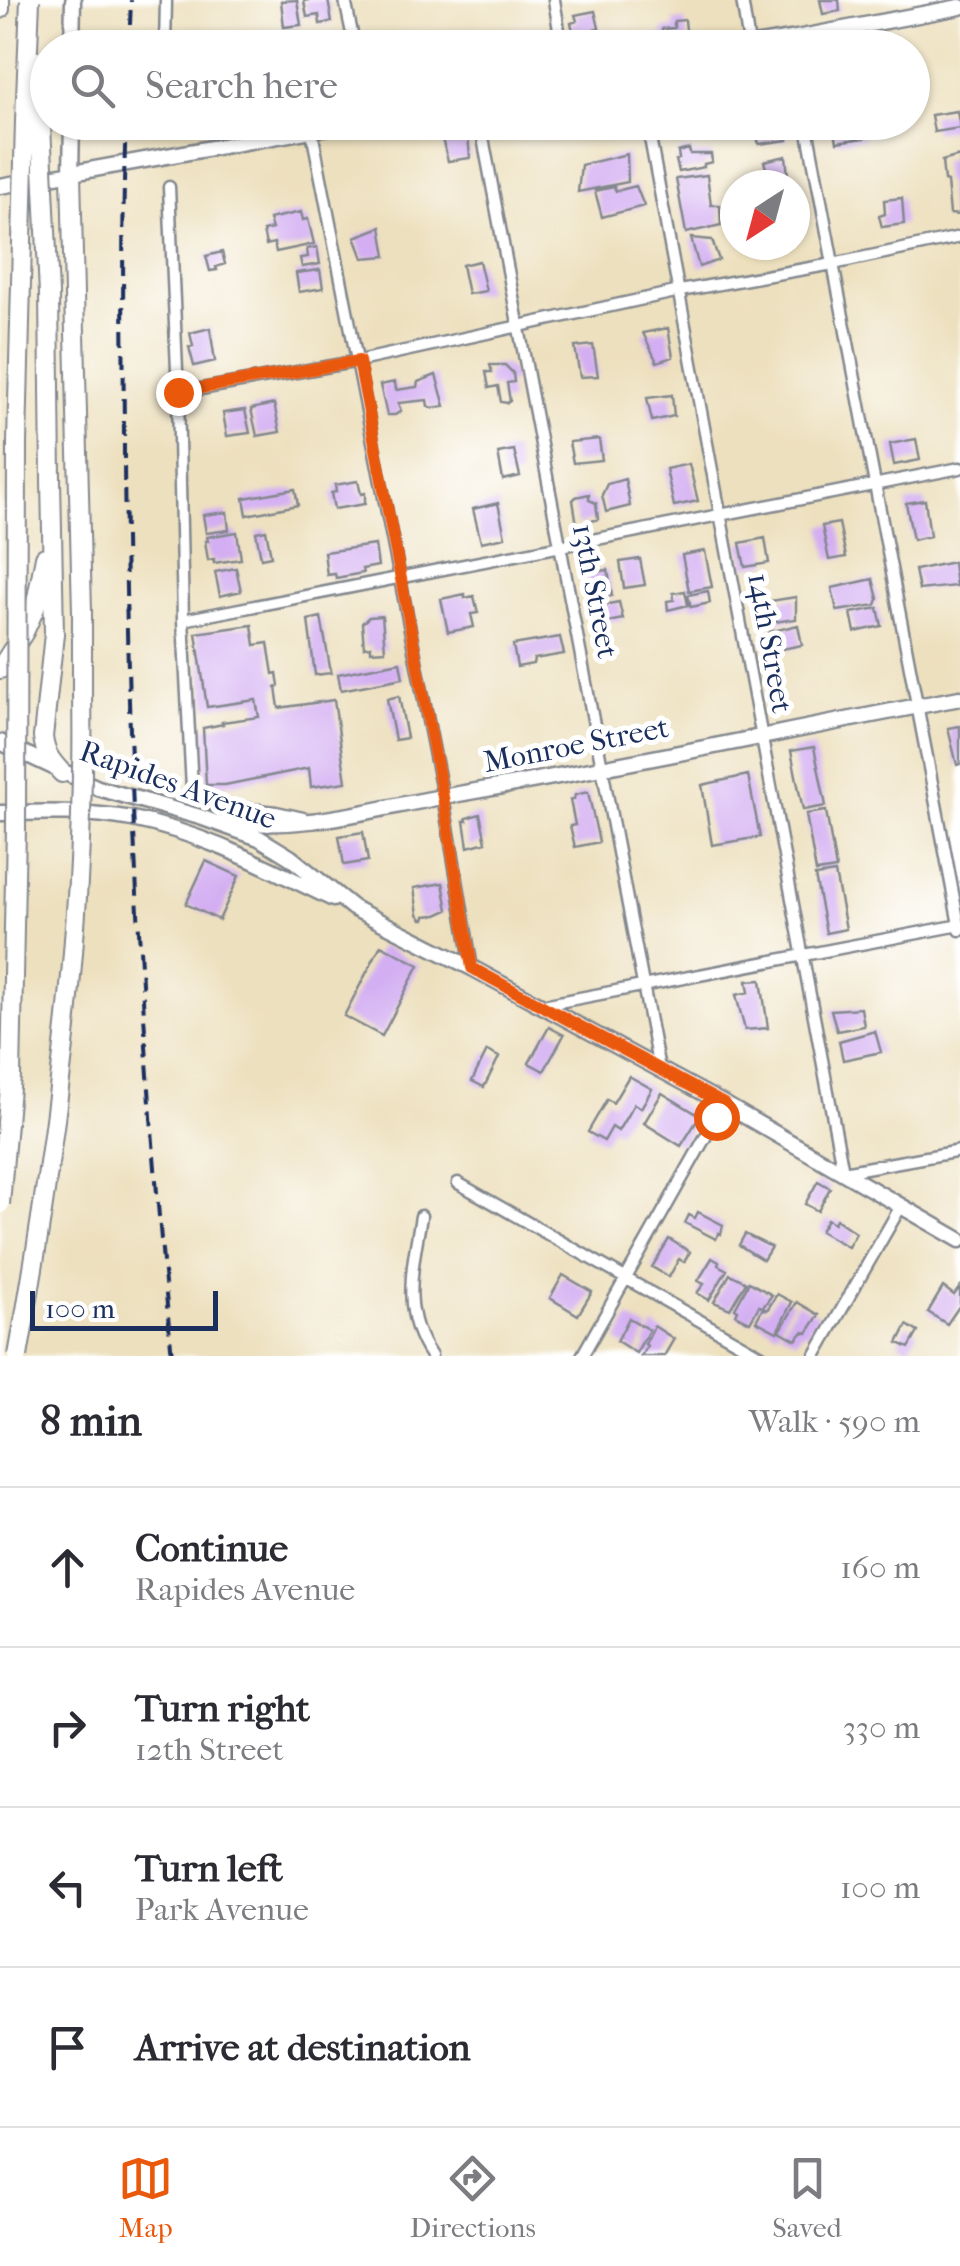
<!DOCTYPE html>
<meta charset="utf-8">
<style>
:root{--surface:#fff;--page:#f7f7f7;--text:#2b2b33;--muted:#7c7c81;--line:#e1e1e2;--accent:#ea580c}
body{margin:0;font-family:"IM FELL French Canon",serif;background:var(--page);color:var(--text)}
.compass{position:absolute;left:720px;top:170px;width:90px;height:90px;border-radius:50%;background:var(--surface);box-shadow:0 2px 8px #0004;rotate:216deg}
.scale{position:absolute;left:30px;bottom:25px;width:188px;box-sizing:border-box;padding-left:10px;border:5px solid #1b2f5e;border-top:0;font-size:28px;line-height:35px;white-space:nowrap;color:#1b2f5e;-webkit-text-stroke:8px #fff;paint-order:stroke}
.stop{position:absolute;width:30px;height:30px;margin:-22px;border:8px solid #ea580c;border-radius:50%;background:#fff}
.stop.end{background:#ea580c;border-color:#fff;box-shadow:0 2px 10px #0008}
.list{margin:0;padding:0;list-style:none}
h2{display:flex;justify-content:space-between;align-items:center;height:130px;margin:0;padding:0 40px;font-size:42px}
h2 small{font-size:32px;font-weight:400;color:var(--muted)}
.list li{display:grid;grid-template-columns:65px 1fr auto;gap:30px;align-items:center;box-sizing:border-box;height:160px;padding:0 40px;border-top:2px solid var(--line)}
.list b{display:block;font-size:38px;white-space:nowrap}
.list p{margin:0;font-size:32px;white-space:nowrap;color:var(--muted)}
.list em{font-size:32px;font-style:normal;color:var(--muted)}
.icon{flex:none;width:55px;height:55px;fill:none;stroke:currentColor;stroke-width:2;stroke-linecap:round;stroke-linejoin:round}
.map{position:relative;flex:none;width:960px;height:1356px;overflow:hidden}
.search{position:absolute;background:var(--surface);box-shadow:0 2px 8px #0004;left:30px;right:30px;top:30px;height:110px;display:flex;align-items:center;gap:25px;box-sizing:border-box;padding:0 35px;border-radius:55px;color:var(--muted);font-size:38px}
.sheet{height:770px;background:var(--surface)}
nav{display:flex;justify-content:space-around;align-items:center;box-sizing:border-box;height:140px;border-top:2px solid var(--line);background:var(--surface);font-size:28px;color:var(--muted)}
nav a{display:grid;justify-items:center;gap:5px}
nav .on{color:var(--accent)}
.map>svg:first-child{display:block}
</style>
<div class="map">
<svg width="960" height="1356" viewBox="0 0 960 1356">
<rect width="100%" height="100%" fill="#fff"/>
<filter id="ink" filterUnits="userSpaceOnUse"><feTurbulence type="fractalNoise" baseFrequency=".01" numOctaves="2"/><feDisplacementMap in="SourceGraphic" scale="20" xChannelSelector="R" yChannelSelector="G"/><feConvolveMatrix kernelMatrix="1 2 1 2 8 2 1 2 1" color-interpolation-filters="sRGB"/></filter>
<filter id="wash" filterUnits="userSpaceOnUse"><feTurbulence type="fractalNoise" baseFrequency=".0048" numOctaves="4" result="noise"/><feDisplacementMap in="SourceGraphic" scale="40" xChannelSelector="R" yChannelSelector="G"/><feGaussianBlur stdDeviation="2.25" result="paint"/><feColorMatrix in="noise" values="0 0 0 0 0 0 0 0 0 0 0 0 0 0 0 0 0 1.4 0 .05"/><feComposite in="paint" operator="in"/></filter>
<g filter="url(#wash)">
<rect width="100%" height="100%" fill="#ede0be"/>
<g id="blocks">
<path fill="#d3aef2" d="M297 0 301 25 284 27 281 1Z
M308 0H328L332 22 320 24 319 15 307 17 304 1Z
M820 0H839L840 11 823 14Z
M595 11 599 28 574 34 571 23 577 21 575 15Z
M685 20 687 40 679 41V38L663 40 662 29 674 28V21Z
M538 35 541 48H521L520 39Z
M957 111 960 128 934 132 931 115Z
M498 122H517L519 136 508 137 507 130 499 131Z
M531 122H556L558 131 533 136Z
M771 122H784L788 140 759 144 754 125Z
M833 122H862L864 138 837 142Z
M467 123 470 158 448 161 438 124Z
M689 149 690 154H711L712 162 704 164V167L679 172 676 160 679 159 678 152Z
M627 154 628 182 578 192 581 165Z
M786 156 788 176H768L764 161Z
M960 156V215L950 214 947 182 944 181 942 161Z
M707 175 711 205H720L721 225 686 233 676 179Z
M636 186 644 206 602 217 595 191 614 187 616 191Z
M902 198 904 224 882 227 879 216 885 214 884 200Z
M301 212 303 220 308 219 314 244 276 252 274 243 266 245 263 231 272 229 269 219Z
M381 227 386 256 363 258 355 237Z
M691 238 712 240 719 260 699 267Z
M317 247 320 264 302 267 300 258 308 257 307 249Z
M222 252 225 264 216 267 217 270 210 271 206 256Z
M479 261 486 291 468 294 462 265Z
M320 270 323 288 299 292 296 273Z
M210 328 215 361 194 366 189 347 193 346 190 333Z
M668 328 673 357 657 362 643 333Z
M593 345 598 376 580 377 575 347Z
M490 365H505L513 373 514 382 507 383 510 401 507 403 501 402 498 386 489 388 486 372H492Z
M436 375 445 406 432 408 428 406 427 400 398 403 401 411 395 415H387L380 385 395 382 396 390 417 387 418 382Z
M672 395 674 416 652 421 647 398Z
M274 404 280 432 257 436 251 409Z
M245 410 250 433 227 436 223 413Z
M599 439 602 460 573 463 569 442Z
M916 439 920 460 894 465 890 444Z
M514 450 520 476 503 480 498 453Z
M689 464 698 501 674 506 666 469Z
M625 479 630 506 606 512 602 495 607 484Z
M358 481 361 494 365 493V504L334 509 331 493 336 492 335 485Z
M295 489 298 505 247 515 244 498Z
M589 494V500L596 503 598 519 577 525 573 500 576 497Z
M925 500 930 536 913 540 906 503Z
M498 503 505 537 481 542 473 509Z
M227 512 229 530 206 533 203 515Z
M839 523 846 557 829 560 822 526Z
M266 530 271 556 261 558 256 532Z
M237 532 241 559 214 563V559L208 560 205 541H208L207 537Z
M765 538 769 563 745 567 740 543Z
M375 545 378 566 362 569 363 573 336 578 335 574 327 575 324 552Z
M705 551 712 587 689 591 682 555Z
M640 559 645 585 624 588 620 562Z
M953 562 956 586 919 590 915 570Z
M236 568 241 591 220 596 215 572Z
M608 570 612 596 589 599 586 573Z
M873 579 878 599 876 605 837 611 832 588Z
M685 591 688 605 668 610 667 601 674 600 673 593Z
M708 591 710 603 691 607 688 595Z
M465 594V598L474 596 478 613 471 614 474 627 448 632 441 599Z
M796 597V619L766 623 764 602Z
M619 602 623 619 592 625 588 608Z
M878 608 882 626 855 632 851 613Z
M382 616 385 650 371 651V646L364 647 362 623 369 617Z
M321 617 331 673 315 675 308 620Z
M252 625 255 645 268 643 273 674 277 673 279 686 276 687 279 708 334 700 346 782 311 787 309 768 225 785H206L203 728 223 724 222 722 259 717 256 700 207 707 196 633Z
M798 625 802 645 772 651 769 632Z
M560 637 564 654 534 659 533 664 517 667 513 645Z
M400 662 403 678 341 690 338 674Z
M399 696 407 738 395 740 387 699Z
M960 726V764L957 765 948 728Z
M814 747 826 806 803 810 791 751Z
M748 775 760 837 712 845 702 785Z
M588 792 599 842 575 847 570 826 575 825 570 800 574 799 575 795Z
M826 811 836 869 816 872 806 814Z
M480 814 486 842 468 847 464 821H467L466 818Z
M363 832 368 861 344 865 339 836Z
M206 861 239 876 219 920 186 904Z
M835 873 846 929 826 933 815 876Z
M443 883 448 910 437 915 425 916V919H422L418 914 414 888Z
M381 945 419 965 382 1036 344 1016Z
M761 980 768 1028 745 1030 736 995 749 992 747 981Z
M861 1008 864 1026 837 1031 831 1010Z
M549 1027 564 1035 544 1071 529 1063Z
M875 1031 881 1052 843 1060 839 1041Z
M487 1051 499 1057 484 1087 472 1081Z
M629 1076 652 1089 641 1108 634 1104 618 1131 612 1127 604 1141 588 1132 607 1099 613 1103Z
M662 1093 700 1116 681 1146 644 1123Z
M818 1181 830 1188 818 1211 805 1204Z
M698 1212 723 1225 721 1234 719 1233 716 1239 685 1223 689 1215 695 1218Z
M827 1219 834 1223 836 1219 856 1233 848 1247 820 1231Z
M745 1234 771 1247 763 1260 739 1245Z
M669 1239 690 1252 684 1262 679 1259 669 1277 652 1267Z
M712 1258 719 1262 718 1265 727 1270 709 1300 697 1293 704 1284 698 1281Z
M730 1274 746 1282 730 1309 714 1302Z
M563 1275 592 1292 578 1315 550 1298Z
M749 1282 772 1295 763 1307 759 1306 750 1322 736 1315 738 1310 735 1308Z
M943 1287 954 1295 960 1287V1305L947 1324 928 1312Z
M777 1294 792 1302 777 1332 756 1321 763 1308 767 1310Z
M797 1302 819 1315 807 1333 803 1332 796 1340 780 1331Z
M629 1318 649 1330 636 1353 617 1341Z
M907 1325 918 1332 909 1348 898 1343Z
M654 1326 674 1339 664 1356H641L647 1346 645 1344Z"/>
</g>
</g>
<g filter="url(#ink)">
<use href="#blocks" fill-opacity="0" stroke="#84888e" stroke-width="2.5"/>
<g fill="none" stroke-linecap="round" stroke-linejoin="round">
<defs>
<path id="street" d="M345 0 355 48
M554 0 562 48
M742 0 749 44
M165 48 166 0
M480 122 659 1069
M647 122 843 1172 960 1151
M806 122 960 930
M312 132 443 797 472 968
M169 187 178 393 183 620 192 788 197 796 214 805 276 812 303 818
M178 393 359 361 680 291 833 264 960 237
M183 620 960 468
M543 1005 960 925
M458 1183 762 1356
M421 1216C413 1266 400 1311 431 1356
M582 1356 724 1104
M815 1356 901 1206"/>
<path id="secondary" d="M72 48 73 0
M734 48 791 39 960 7
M71 174 72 122
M0 186 356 122
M0 742 98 788 200 817 259 838 290 857 353 908 472 968 724 1104 960 1240
M0 813C44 812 88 811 132 819 203 833 268 868 333 899
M228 821C308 831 375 808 453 795 623 766 791 730 960 698"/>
<path id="highway" d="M0 9V0
M71 174 82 612V693
M51 480 54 634 43 737C45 754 51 761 62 773
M0 669 24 632 35 608 45 557"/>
</defs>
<use href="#street" stroke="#84888e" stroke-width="15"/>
<use href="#secondary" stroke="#84888e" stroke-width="19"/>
<use href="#highway" stroke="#84888e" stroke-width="22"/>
<use href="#street" stroke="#fff" stroke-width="10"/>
<use href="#secondary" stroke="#fff" stroke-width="14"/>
<use href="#highway" stroke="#fff" stroke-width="18"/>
<path stroke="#1b2f5e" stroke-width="4" stroke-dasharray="15 8" stroke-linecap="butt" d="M129 48 131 0
M126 122C121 236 124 350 124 463 127 762 142 1059 172 1356"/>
<defs>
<path id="highway-bridge" d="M38 61 49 294 51 480
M0 1204 11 1076 16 828 17 443 25 121 30 0
M18 1356C57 1138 86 915 82 693"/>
</defs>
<use href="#highway-bridge" stroke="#84888e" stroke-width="22" stroke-linecap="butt"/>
<use href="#highway-bridge" stroke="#fff" stroke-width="18"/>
</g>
</g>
<g fill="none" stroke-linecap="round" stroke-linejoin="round" filter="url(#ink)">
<path stroke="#ea580c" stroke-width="12" d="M178 392 359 361 443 797 472 968 724 1104 716 1117"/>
</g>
<g text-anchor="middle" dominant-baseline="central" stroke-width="10" stroke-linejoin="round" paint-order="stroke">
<g font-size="30" fill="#1b2f5e" stroke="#fff">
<text transform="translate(595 591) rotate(79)">13th Street</text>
<text transform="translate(770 643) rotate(80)">14th Street</text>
<text transform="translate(576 745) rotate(-11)">Monroe Street</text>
<text transform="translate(178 785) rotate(20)">Rapides Avenue</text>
</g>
</g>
</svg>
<svg class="compass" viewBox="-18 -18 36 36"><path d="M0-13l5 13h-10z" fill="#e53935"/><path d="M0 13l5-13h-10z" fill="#7c7c81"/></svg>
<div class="scale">100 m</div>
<div class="stop" style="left:716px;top:1117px"></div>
<div class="stop end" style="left:178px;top:392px"></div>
<div class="search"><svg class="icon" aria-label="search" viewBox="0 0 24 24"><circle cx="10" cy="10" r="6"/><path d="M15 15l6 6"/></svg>Search here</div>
</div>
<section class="sheet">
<h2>8 min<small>Walk · 590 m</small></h2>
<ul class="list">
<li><svg class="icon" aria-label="ahead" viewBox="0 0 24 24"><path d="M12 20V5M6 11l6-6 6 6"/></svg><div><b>Continue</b><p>Rapides Avenue</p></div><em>160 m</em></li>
<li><svg class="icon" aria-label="right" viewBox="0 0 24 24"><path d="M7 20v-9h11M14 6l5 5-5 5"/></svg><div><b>Turn right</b><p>12th Street</p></div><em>330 m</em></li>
<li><svg class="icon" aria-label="left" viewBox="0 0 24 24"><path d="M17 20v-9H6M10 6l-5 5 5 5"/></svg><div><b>Turn left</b><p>Park Avenue</p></div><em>100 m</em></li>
<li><svg class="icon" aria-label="arrive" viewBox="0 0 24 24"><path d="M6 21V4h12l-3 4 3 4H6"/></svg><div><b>Arrive at destination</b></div></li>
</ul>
</section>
<nav>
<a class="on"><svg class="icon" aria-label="map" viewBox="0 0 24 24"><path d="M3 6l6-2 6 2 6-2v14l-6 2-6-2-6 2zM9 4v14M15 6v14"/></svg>Map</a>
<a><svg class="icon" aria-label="directions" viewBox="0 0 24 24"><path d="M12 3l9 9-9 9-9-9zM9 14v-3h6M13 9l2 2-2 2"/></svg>Directions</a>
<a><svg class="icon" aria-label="saved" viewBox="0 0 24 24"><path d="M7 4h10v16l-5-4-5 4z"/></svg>Saved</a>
</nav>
